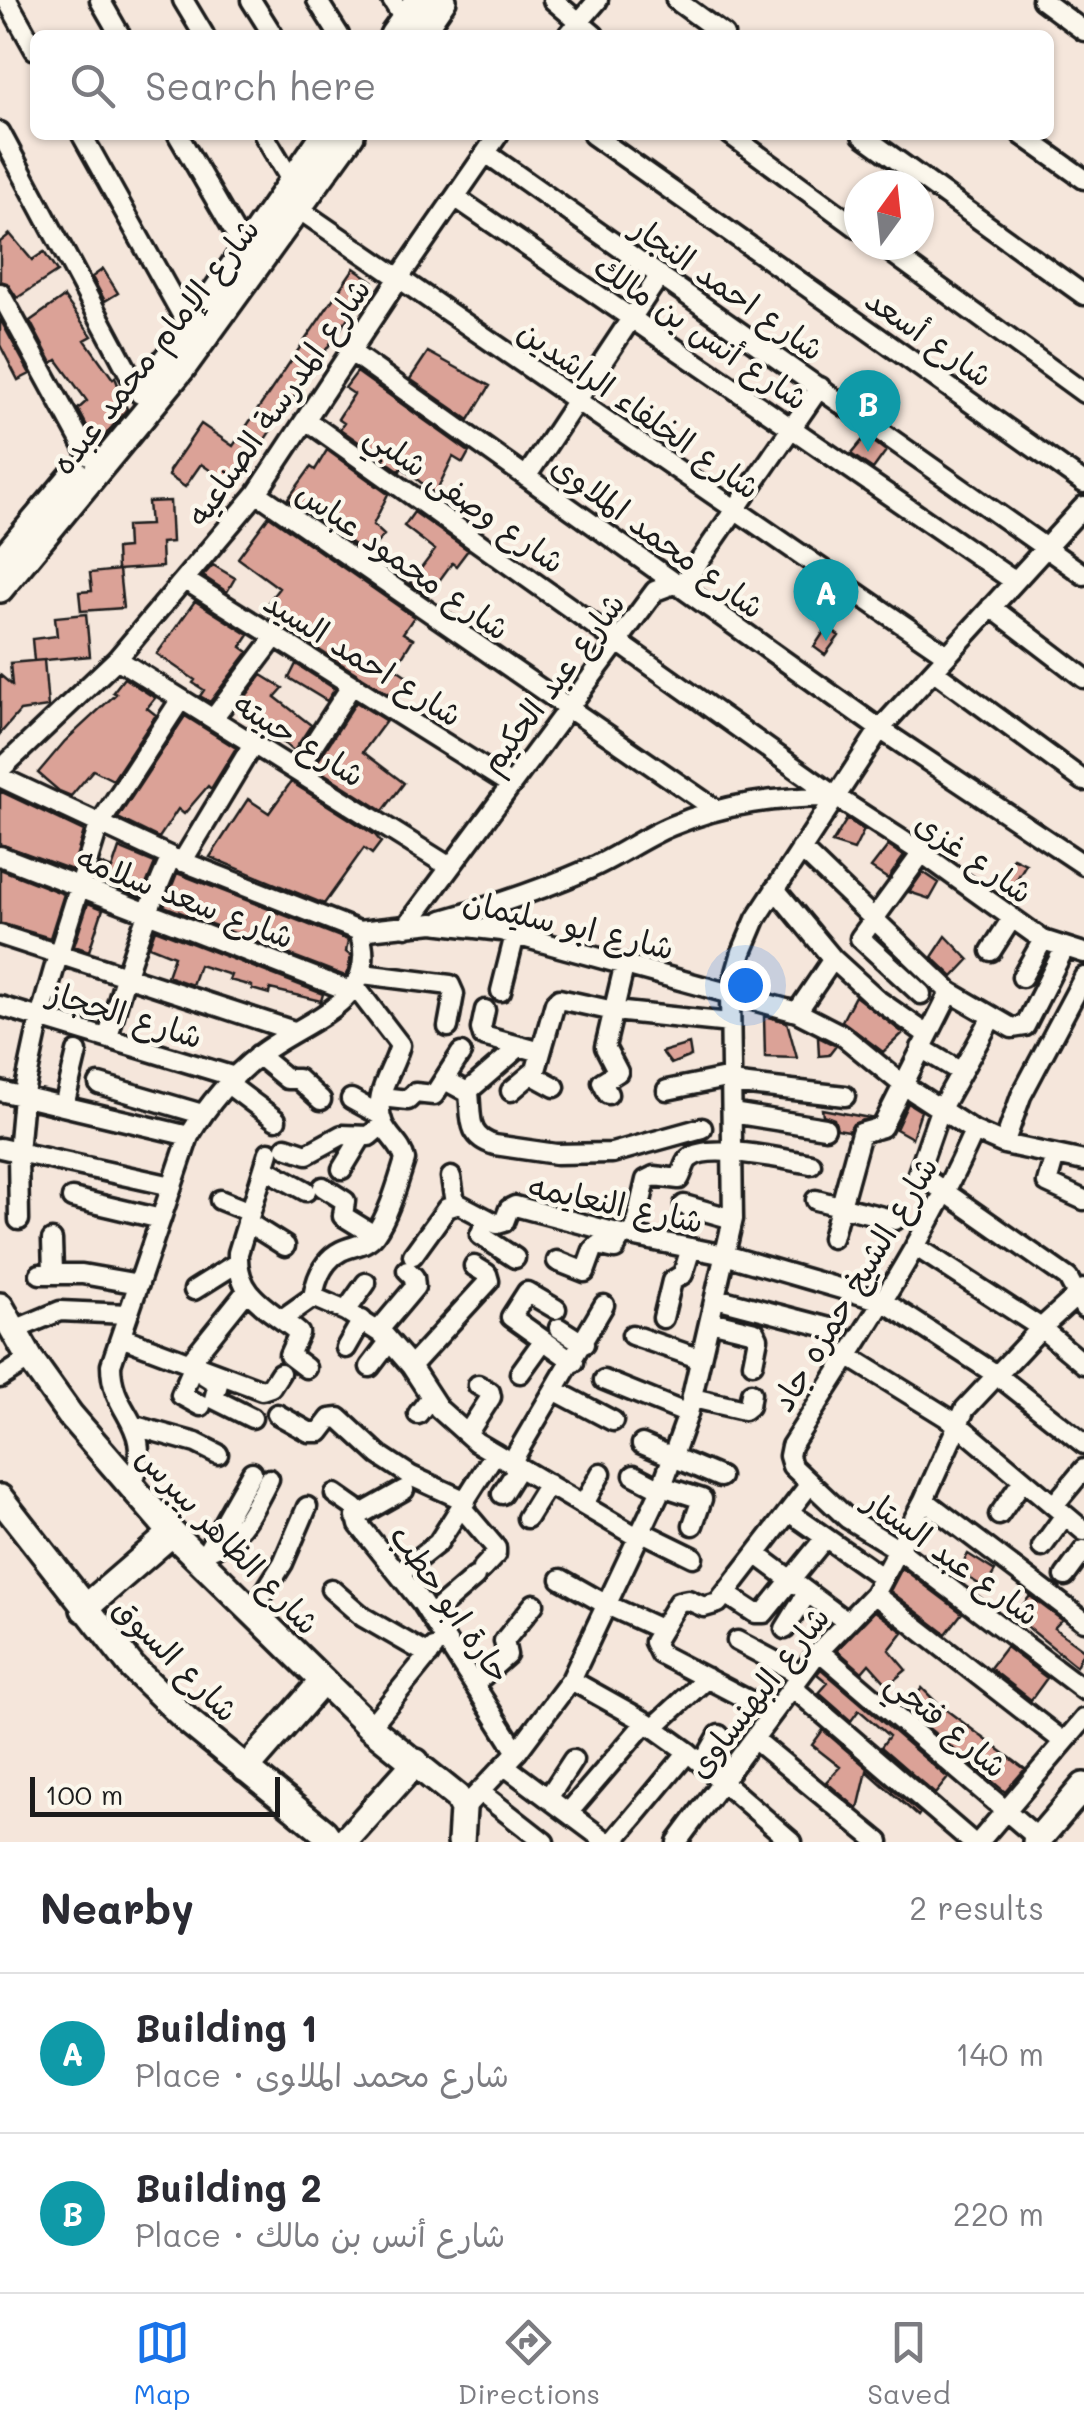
<!DOCTYPE html>
<meta charset="utf-8">
<style>
:root{--surface:#fff;--page:#f7f7f7;--text:#2b2b33;--muted:#7c7c81;--line:#e1e1e2;--accent:#1a73e8}
body{margin:0;font-family:Mali,"Playpen Sans Arabic",sans-serif;background:var(--page);color:var(--text)}
.compass{position:absolute;left:844px;top:170px;width:90px;height:90px;border-radius:50%;background:var(--surface);box-shadow:0 2px 8px #0004;rotate:15deg}
.scale{position:absolute;left:30px;bottom:25px;width:250px;box-sizing:border-box;padding-left:10px;border:5px solid #1c1c1c;border-top:0;font-size:28px;line-height:35px;white-space:nowrap;color:#1c1c1c;-webkit-text-stroke:8px #fbf7ec;paint-order:stroke}
.you{position:absolute;left:745px;top:985px;width:35px;height:35px;margin:-25px;border:8px solid #fff;border-radius:50%;background:#1a73e8;box-shadow:0 0 0 15px #1a73e833}
.badge{display:grid;place-items:center;width:65px;height:65px;border-radius:50%;background:var(--accent);color:#fff;font-size:32px;font-weight:700}
.pin{position:absolute;translate:-50% -82px;filter:drop-shadow(0 2px 5px #0008)}
.pin::after{content:'';position:absolute;top:52px;width:35px;height:30px;background:inherit;clip-path:polygon(0 0,100% 0,50% 100%)}
.list{margin:0;padding:0;list-style:none}
h2{display:flex;justify-content:space-between;align-items:center;height:130px;margin:0;padding:0 40px;font-size:42px}
h2 small{font-size:32px;font-weight:400;color:var(--muted)}
.list li{display:grid;grid-template-columns:65px 1fr auto;gap:30px;align-items:center;box-sizing:border-box;height:160px;padding:0 40px;border-top:2px solid var(--line)}
.list b{display:block;font-size:38px;white-space:nowrap}
.list p{margin:0;font-size:32px;white-space:nowrap;color:var(--muted)}
.list em{font-size:32px;font-style:normal;color:var(--muted)}
.icon{flex:none;width:55px;height:55px;fill:none;stroke:currentColor;stroke-width:2;stroke-linecap:round;stroke-linejoin:round}
.map{position:relative;flex:none;width:1084px;height:1842px;overflow:hidden}
.search{position:absolute;background:var(--surface);box-shadow:0 2px 8px #0004;left:30px;right:30px;top:30px;height:110px;display:flex;align-items:center;gap:25px;box-sizing:border-box;padding:0 35px;border-radius:15px;color:var(--muted);font-size:38px}
.sheet{height:450px;background:var(--surface)}
nav{display:flex;justify-content:space-around;align-items:center;box-sizing:border-box;height:140px;border-top:2px solid var(--line);background:var(--surface);font-size:28px;color:var(--muted)}
nav a{display:grid;justify-items:center;gap:5px}
nav .on{color:var(--accent)}
.map>svg:first-child{display:block}
</style>
<div class="map">
<svg width="1084" height="1842" viewBox="0 0 1084 1842">
<rect width="100%" height="100%" fill="#f5e6db"/>
<filter id="ink" filterUnits="userSpaceOnUse"><feTurbulence type="fractalNoise" baseFrequency=".01" numOctaves="2"/><feDisplacementMap in="SourceGraphic" scale="20" xChannelSelector="R" yChannelSelector="G"/><feConvolveMatrix kernelMatrix="1 2 1 2 8 2 1 2 1" color-interpolation-filters="sRGB"/></filter>
<g filter="url(#ink)">
<path fill="#dba297" stroke="#1c1c1c" stroke-width="2.5" d="M10 234 32 260 44 252 57 272 17 298 7 283 0 281V242Z
M354 268 373 281 233 486 201 464 185 487 169 476V471L201 424 233 446Z
M103 269 118 293 105 301 92 277Z
M64 297 92 336 85 340 113 379 115 377 127 409 97 445 78 409 87 401 57 360 52 363 30 321Z
M0 319 30 374 18 380 0 345Z
M428 352 490 386 469 420 410 379Z
M357 372 469 452 463 463 453 457 435 494 402 467 400 471 340 429 344 423 338 419 354 394 345 388Z
M866 436 886 451 873 469 851 454Z
M327 450 388 494 373 525 384 535 367 554 288 499 311 467 315 470Z
M170 501 172 542 161 543 162 567 117 570 116 549 127 548 126 526 150 525 148 502Z
M414 512 468 550 456 566 452 563 428 596 410 583 435 550 404 526Z
M269 516 414 617 403 633 413 639 395 668 410 678 397 699 308 643 310 638 290 624 286 629 262 610 279 588 238 558Z
M213 565 235 578 227 592 203 576Z
M119 570 123 608 81 611 79 592 92 591 90 573Z
M195 601 249 635 241 647 248 652 210 702 200 696 204 690 193 683 195 680 157 654Z
M86 614 90 656 34 661 32 639 57 636 55 617Z
M827 627 839 636 825 655 814 647Z
M44 660 48 707 20 711 0 734V675L12 685 10 663Z
M296 664 335 689 327 701 289 678Z
M262 675 283 688 275 697 311 725 294 751 237 708Z
M124 678 155 698 147 708 156 715 113 780 93 770 71 796 59 791 38 773 65 741 116 694 113 692Z
M356 702 386 721 363 752 404 783 383 811 314 767Z
M185 716 236 748 211 789 208 786 184 814 178 809 159 838 118 818Z
M291 782 375 835 381 842 372 854 364 848 324 904 210 857 248 799 269 813Z
M0 791 84 831 72 870 0 844Z
M847 819 864 830 854 850 832 843Z
M888 846 904 856 888 879 871 868Z
M119 848 155 863 141 897 95 879 100 864 112 869Z
M1013 858 1026 864 1009 892 994 880Z
M0 869 64 894 50 938 0 923Z
M923 872 939 883 930 899 909 892Z
M177 873 348 940 346 952 351 956 348 971 345 976 164 906Z
M88 903 103 909 89 951 74 946Z
M155 929 323 994 321 1001 270 989 269 994 252 989V986L229 980 231 975 199 965 192 985 167 976 174 956 149 946Z
M946 936 969 960 953 977 932 957Z
M855 996 903 1033 883 1052 842 1021Z
M764 1016 787 1022 797 1058 765 1057Z
M818 1037 836 1046 829 1055 819 1056Z
M689 1044 691 1056 671 1064 662 1052Z
M908 1103 921 1111 912 1138 896 1129Z
M822 1109 869 1118 853 1124 849 1131 837 1129 834 1119 823 1115Z
M968 1554 995 1571 985 1588 958 1571Z
M902 1568 962 1613 946 1634 890 1591Z
M1030 1596 1062 1620 1054 1628 1084 1650 1076 1666 1014 1616Z
M875 1611 903 1632 889 1650 906 1670 888 1685 869 1664 862 1672 837 1650Z
M1006 1647 1047 1678 1031 1700 990 1668Z
M821 1669 948 1778 935 1794 881 1747 889 1736 859 1710 851 1721 819 1693 828 1683 817 1674Z
M922 1688 937 1703 1025 1769 1005 1792 926 1726 932 1718 912 1701Z
M823 1730 920 1813 918 1816 867 1771 858 1809 826 1782 840 1767 812 1745Z"/>
<g fill="none" stroke-linecap="round" stroke-linejoin="round">
<defs>
<path id="street" d="M7 0 35 50
M100 0 120 35
M183 0 204 35
M251 0 273 35
M317 0 339 35
M392 0 404 19
M553 0 594 35
M676 0 724 35
M1042 0 1084 31
M568 35 598 0
M0 132 140 394
M82 135 190 329
M178 135 245 250
M264 135 292 182
M593 135 1084 483
M731 135 859 229
M862 135 1084 295
M1022 135 1084 179
M486 153 1084 575
M455 197 1014 581
M300 210 947 655
M881 245 1084 393
M0 293 89 456
M351 352 880 729 1084 865
M306 420 836 797 922 853 1043 940 1084 953
M526 477 660 275
M257 493 715 809
M185 580 511 785
M991 607 1084 678
M117 659 450 867
M934 671 1084 781
M213 719 275 637
M0 770 117 659 257 493 399 278 498 135
M296 771 352 685
M0 777 171 857 359 931 433 923 501 931 797 1012 842 1035 902 1084 974 1131 1004 1144 1084 1161
M801 849 950 992 1012 1028 1025 1026 1064 949
M0 856 350 991
M182 862 253 744
M775 889 833 959 878 1000 928 1035
M443 920C493 906 541 890 589 869 617 857 642 838 671 826 725 803 778 797 836 797
M406 927 655 591 687 579 820 387
M0 935 294 1031
M991 951 1012 918
M363 974 450 985 454 994 448 1027
M1022 977 1043 940
M501 991 515 935
M921 994 860 938 922 853
M0 1006 235 1077
M485 1010 481 1029 483 1036 541 1052
M797 1012 833 959
M992 1017 940 1110 918 1173 1068 1278 1084 1308
M108 1038C124 975 144 917 171 857
M921 1048 961 1072
M258 1055 287 1079H298L321 1100
M533 1075 555 1087
M445 1080 469 1093C472 1117 466 1137 495 1145L556 1154 612 1153 702 1128
M731 1083 845 1096
M99 1084 202 1114
M228 1084 276 1120
M667 1090 731 1077
M0 1091 189 1136
M511 1091 536 1070 555 1003 559 999 614 1011 730 1023
M467 1092 519 1047
M608 1094 602 1082 618 1072 605 1047 624 967
M381 1097 408 1100 415 1093 434 1095 461 1053
M351 1099 380 1115
M64 1106 77 1052
M732 1113 825 1128
M974 1131C925 1242 856 1343 791 1446L789 1456 792 1466 847 1518 899 1550 1084 1690
M1004 1144 1021 1096 1084 977
M286 1147 307 1154 342 1135 369 1136 383 1124
M0 1148 172 1186
M269 1152 238 1253C236 1297 269 1308 299 1333L289 1355 306 1368
M1055 1155 1047 1183 1084 1200
M264 1168 306 1191
M342 1169 362 1136
M451 1177 455 1204
M323 1187 345 1201 343 1216 374 1235
M72 1198 161 1219
M220 1200 250 1212
M816 1200 895 1220
M684 1205 733 1219
M19 1220 18 1152 23 1097 40 1018 59 952 99 825 181 699
M487 1220 480 1235 515 1258
M247 1222 285 1246
M633 1236 646 1180 654 1176 679 1179C683 1173 684 1162 690 1158 709 1142 787 1160 811 1164
M832 1238 861 1133 882 1127 950 992
M52 1240 53 1272
M915 1246 1041 1328 1084 1364
M413 1255 447 1208 459 1204 497 1224 504 1222 509 1209 515 1206 621 1234 725 1255 883 1301 997 1375 1084 1444
M557 1261 585 1272 593 1250 598 1245 615 1249 621 1234
M40 1274H82L139 1284
M194 1290 237 1263
M313 1297 346 1311 385 1336 411 1366 439 1409 476 1442 639 1538
M716 1298 838 1330
M556 1309 527 1292 511 1317 574 1362
M346 1311 366 1283
M663 1318 672 1281 683 1274 691 1248
M282 1319 313 1297C316 1279 323 1260 341 1251 353 1245 366 1246 375 1234 389 1215 398 1182 405 1160 402 1145 389 1138 383 1124 371 1094 394 1071 400 1045L354 985
M710 1321 755 1332 758 1338 753 1363
M559 1328 584 1344
M14 1330 60 1311 128 1314
M378 1331 415 1287 414 1277 407 1270
M632 1335 701 1359
M121 1337 262 1390 271 1387 280 1373
M346 1348 362 1320
M848 1356 956 1423 1084 1531
M189 1363 246 1292
M194 1365 181 1395 201 1406
M411 1366 489 1281 487 1274 474 1266
M370 1367 389 1342
M201 1373 218 1384 214 1399 252 1418
M520 1373 543 1341
M0 1378 30 1359
M604 1380 688 1414
M556 1391 613 1421
M693 1398 744 1410 749 1406 751 1393
M277 1414 309 1432H320L330 1419 339 1418 379 1455 411 1476 466 1501
M418 1414 431 1397
M135 1426 196 1443 218 1454
M467 1434 491 1397 490 1392 478 1385
M642 1444 720 1477
M511 1463 604 1305
M634 1475 661 1489
M662 1486 702 1499 693 1525
M131 1489C157 1421 111 1418 111 1365L189 1136C207 1106 231 1077 259 1055 303 1020 383 1003 359 931
M335 1494 355 1508 359 1525 422 1603 517 1752
M502 1494 519 1467
M924 1500 1084 1621
M584 1504 601 1473
M1054 1505 1084 1469
M462 1508 496 1548V1554L482 1569
M789 1512 883 1578
M999 1515 1023 1480
M356 1517 404 1490
M527 1518 548 1484
M642 1532 693 1557
M1042 1547 1065 1515
M207 1551C242 1538 252 1511 269 1479
M756 1554 847 1622
M201 1562 252 1472
M399 1574 438 1543 495 1453
M1065 1576 1084 1550
M561 1579 607 1605 660 1629
M331 1589 363 1617 429 1655
M726 1594 755 1613H764L825 1538
M874 1594 1064 1742
M252 1612 283 1563 307 1507
M430 1616 475 1577
M785 1629 807 1593
M737 1641 801 1675
M819 1651 1039 1839
M571 1680 646 1722 688 1752 792 1842
M474 1684 507 1655 504 1641 534 1604
M792 1687 972 1842
M773 1713 660 1654 654 1642 678 1602 688 1600 704 1607 718 1603 810 1484
M370 1727 434 1648
M654 1727 707 1678
M754 1739 879 1842
M703 1763 719 1735
M505 1766 607 1842
M480 1792 544 1842
M548 1798 573 1760
M463 1809 517 1752 571 1680 661 1489 688 1414 733 1219 730 993 742 952 756 919 880 729 1084 506
M568 1813 646 1722
M613 1842 688 1752
M677 1842 819 1651 874 1594 924 1500 965 1409 1041 1328 1084 1289
M979 1842 1084 1719"/>
<path id="secondary" d="M393 35 418 0
M419 35 443 0
M145 388 190 329 324 135
M0 562 75 473
M0 589 184 366 351 135
M0 1306 30 1359 70 1415 172 1533 370 1727 457 1797 463 1809 461 1842
M0 1498 133 1668 188 1721 324 1832 331 1842
M84 1609 172 1533
M246 1769 323 1681
M344 1842 416 1762
M1036 1842 1084 1786"/>
</defs>
<use href="#street" stroke="#1c1c1c" stroke-width="25"/>
<use href="#secondary" stroke="#1c1c1c" stroke-width="32"/>
<use href="#street" stroke="#fbf7ec" stroke-width="18"/>
<use href="#secondary" stroke="#fbf7ec" stroke-width="25"/>
</g>
</g>
<g text-anchor="middle" dominant-baseline="central" stroke-width="9" stroke-linejoin="round" paint-order="stroke">
<g font-size="32" fill="#1c1c1c" stroke="#fbf7ec">
<text transform="translate(729 287) rotate(35)">شارع احمد النجار</text>
<text transform="translate(702 331) rotate(34)">شارع أنس بن مالك</text>
<text transform="translate(930 336) rotate(35)">شارع أسعد</text>
<text transform="translate(154 345) rotate(-52)">شارع الإمام محمد عبده</text>
<text transform="translate(277 401) rotate(-55)">شارع المدرسة الصناعيه</text>
<text transform="translate(640 408) rotate(35)">شارع الخلفاء الراشدين</text>
<text transform="translate(466 497) rotate(35)">شارع وصفى شلبي</text>
<text transform="translate(659 535) rotate(36)">شارع محمد الملاوى</text>
<text transform="translate(404 559) rotate(35)">شارع محمود عباس</text>
<text transform="translate(364 657) rotate(32)">شارع احمد السيد</text>
<text transform="translate(551 682) rotate(-53)">شارع عبد الحكيم</text>
<text transform="translate(300 738) rotate(32)">شارع حبيته</text>
<text transform="translate(975 856) rotate(35)">شارع غزى</text>
<text transform="translate(186 896) rotate(21)">شارع سعد سلامه</text>
<text transform="translate(569 923) rotate(13)">شارع ابو سليمان</text>
<text transform="translate(126 1013) rotate(17)">شارع الحجاز</text>
<text transform="translate(616 1202) rotate(12)">شارع النعايمه</text>
<text transform="translate(853 1283) rotate(-59)">شارع الشيخ حمزه جاد</text>
<text transform="translate(229 1539) rotate(46)">شارع الظاهر بيبرس</text>
<text transform="translate(953 1556) rotate(36)">شارع عبد الستار</text>
<text transform="translate(452 1603) rotate(55)">حارة ابو حطب</text>
<text transform="translate(177 1658) rotate(45)">شارع السوق</text>
<text transform="translate(757 1691) rotate(-52)">شارع البهنساوى</text>
<text transform="translate(948 1723) rotate(40)">شارع فتحي</text>
</g>
</g>
</svg>
<svg class="compass" viewBox="-18 -18 36 36"><path d="M0-13l5 13h-10z" fill="#e53935"/><path d="M0 13l5-13h-10z" fill="#7c7c81"/></svg>
<div class="scale">100 m</div>
<div class="you"></div>
<div class="pin badge" style="left:826px;top:641px;background:#0f9aa8">A</div>
<div class="pin badge" style="left:868px;top:452px;background:#0f9aa8">B</div>
<div class="search"><svg class="icon" aria-label="search" viewBox="0 0 24 24"><circle cx="10" cy="10" r="6"/><path d="M15 15l6 6"/></svg>Search here</div>
</div>
<section class="sheet">
<h2>Nearby<small>2 results</small></h2>
<ul class="list">
<li><span class="badge" style="background:#0f9aa8">A</span><div><b>Building 1</b><p>Place · شارع محمد الملاوى</p></div><em>140 m</em></li>
<li><span class="badge" style="background:#0f9aa8">B</span><div><b>Building 2</b><p>Place · شارع أنس بن مالك</p></div><em>220 m</em></li>
</ul>
</section>
<nav>
<a class="on"><svg class="icon" aria-label="map" viewBox="0 0 24 24"><path d="M3 6l6-2 6 2 6-2v14l-6 2-6-2-6 2zM9 4v14M15 6v14"/></svg>Map</a>
<a><svg class="icon" aria-label="directions" viewBox="0 0 24 24"><path d="M12 3l9 9-9 9-9-9zM9 14v-3h6M13 9l2 2-2 2"/></svg>Directions</a>
<a><svg class="icon" aria-label="saved" viewBox="0 0 24 24"><path d="M7 4h10v16l-5-4-5 4z"/></svg>Saved</a>
</nav>
